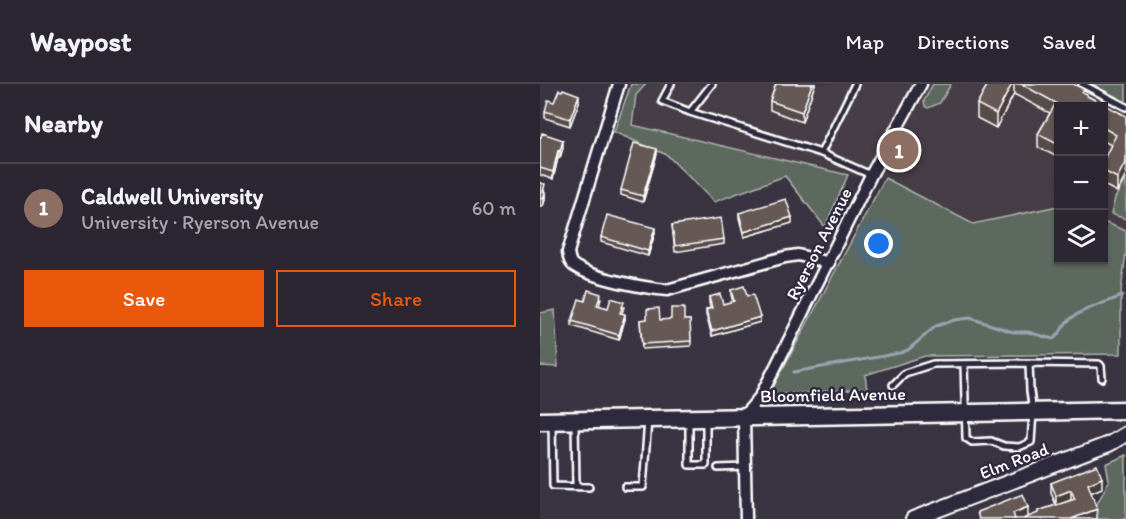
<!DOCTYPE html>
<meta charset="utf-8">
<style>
:root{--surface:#2c2632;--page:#38323e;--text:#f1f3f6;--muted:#a6a5ac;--line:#48434d;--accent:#ea580c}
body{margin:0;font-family:Itim,sans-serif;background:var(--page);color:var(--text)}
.controls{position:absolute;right:18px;top:18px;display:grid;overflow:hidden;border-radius:0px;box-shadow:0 2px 4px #0004}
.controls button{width:54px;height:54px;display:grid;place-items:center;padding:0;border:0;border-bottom:2px solid var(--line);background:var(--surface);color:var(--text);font:30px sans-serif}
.you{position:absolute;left:339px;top:160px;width:21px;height:21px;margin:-15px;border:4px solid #fff;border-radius:50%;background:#1a73e8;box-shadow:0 0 0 9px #1a73e833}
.badge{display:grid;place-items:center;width:39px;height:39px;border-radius:50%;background:var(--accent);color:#fff;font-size:20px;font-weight:700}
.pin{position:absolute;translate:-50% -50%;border:3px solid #fff;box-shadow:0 2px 6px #0006}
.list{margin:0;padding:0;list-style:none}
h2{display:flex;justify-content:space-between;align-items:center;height:78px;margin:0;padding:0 24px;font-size:26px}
h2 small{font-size:20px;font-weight:400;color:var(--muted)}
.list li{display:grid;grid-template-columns:39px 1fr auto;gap:18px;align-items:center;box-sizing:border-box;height:90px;padding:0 24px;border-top:2px solid var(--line)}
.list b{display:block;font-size:22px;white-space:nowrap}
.list p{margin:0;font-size:20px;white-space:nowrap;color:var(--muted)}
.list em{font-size:20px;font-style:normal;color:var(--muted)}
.actions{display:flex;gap:12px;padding:18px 24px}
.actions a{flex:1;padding:14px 0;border:2px solid var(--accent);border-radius:0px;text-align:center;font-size:21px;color:var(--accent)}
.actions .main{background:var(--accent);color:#fff}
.icon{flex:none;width:33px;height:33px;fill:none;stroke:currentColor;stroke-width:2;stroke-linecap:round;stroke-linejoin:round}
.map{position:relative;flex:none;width:586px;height:435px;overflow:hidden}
header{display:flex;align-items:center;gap:36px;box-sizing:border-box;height:84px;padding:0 30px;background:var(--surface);border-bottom:2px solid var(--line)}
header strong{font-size:28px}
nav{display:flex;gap:33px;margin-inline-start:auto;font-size:21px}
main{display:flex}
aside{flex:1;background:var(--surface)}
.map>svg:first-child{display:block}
</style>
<header>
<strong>Waypost</strong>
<nav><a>Map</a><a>Directions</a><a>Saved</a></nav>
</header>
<main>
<aside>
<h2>Nearby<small></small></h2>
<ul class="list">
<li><span class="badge" style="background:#8d6e63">1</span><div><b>Caldwell University</b><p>University · Ryerson Avenue</p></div><em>60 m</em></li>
</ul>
<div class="actions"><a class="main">Save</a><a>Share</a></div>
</aside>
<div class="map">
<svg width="586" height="435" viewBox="0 0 586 435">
<rect width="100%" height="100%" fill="#3a3342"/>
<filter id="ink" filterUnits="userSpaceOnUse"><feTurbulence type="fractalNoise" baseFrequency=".0167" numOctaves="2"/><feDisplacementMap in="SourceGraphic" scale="12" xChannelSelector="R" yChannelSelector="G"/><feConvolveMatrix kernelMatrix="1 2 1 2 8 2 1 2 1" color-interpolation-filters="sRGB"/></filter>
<g filter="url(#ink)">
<path fill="#473e47" d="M106 0H586V147L564 138V22H518V122L433 140 345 94 308 91 92 41 96 11Z"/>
<path fill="#5d695e" stroke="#aeb4ae" stroke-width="1.5" d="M91 0H106L96 11 92 41 308 91 285 143 245 92 174 118 127 71 74 48Z
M393 0H411L400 19 388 24 385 22 384 17Z
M551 0H586V19Z
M345 94 433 140 518 122V176H564V138L586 147V169L581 207V270L385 272 325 291 327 305 229 311Z
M586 94V135L571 130 575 114Z
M15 226 18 283 0 282V229Z
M586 371V435H549L569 397 566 380Z"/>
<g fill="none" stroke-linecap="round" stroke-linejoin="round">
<path stroke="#96a4af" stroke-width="3" d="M254 288 360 269 368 266 396 242 414 236 430 234 473 248H488L513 255C521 251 522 242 528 237 543 224 565 219 582 212"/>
<defs>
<path id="service" d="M131 0 122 17 150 28 281 69 331 91
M542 0 586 23
M150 28 172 0
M281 69 315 0
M489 279 559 280 561 282 562 294
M353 301 365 289 393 280 489 279 490 307 493 328 491 358 479 363 464 362 451 357 432 358 426 354 424 280
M149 335V381H166V335
M12 338 13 402 49 403
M35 338 36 402
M178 384 205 383
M85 403H103L108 336"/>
<path id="minor" d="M79 0 28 168C29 173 29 178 33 181 50 194 105 204 127 206L245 173 258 171 289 179
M206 435 204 332 220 313 236 282 331 91 381 0"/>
<path id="tertiary" d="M373 435 569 360 586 350"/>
<path id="primary" d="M0 337 586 326"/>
</defs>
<use href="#service" stroke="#fff" stroke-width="10"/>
<use href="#minor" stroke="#fff" stroke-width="15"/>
<use href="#tertiary" stroke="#fff" stroke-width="18"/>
<use href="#primary" stroke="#fff" stroke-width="21"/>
<use href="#service" stroke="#2f2a3d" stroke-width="5"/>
<use href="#minor" stroke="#2f2a3d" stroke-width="10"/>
<use href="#tertiary" stroke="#2f2a3d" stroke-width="14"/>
<use href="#primary" stroke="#2f2a3d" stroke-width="16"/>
</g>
<path fill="#574c48" stroke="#fff" stroke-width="1.5" d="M236 0H275L262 38 230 26V17Z
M448 0H533L547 12 586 32V91L577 108 564 101V75L571 61 564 57V22H519V74L498 63V50L510 29 474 10 456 44 437 34V20Z
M14 18H39L30 42 5 34V27Z
M0 53 23 64 20 74H18L13 95 0 91Z
M117 70 103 118 81 111V106Z
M0 99 5 108V116L3 122H0Z
M199 129 252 139 204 153 199 134Z
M132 141 184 155V160L135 168Z
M115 149 108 172 61 158V153Z
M191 206 207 212 220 238 172 252 166 231V226L170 224 169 218V213L183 220 193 218 191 211Z
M61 215 59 222 68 224 84 223 82 229 85 235 79 256 32 242V237Z
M100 236H150L151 262 102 265Z
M511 399 562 404 551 408 557 435 498 429V427L516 421 511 409Z"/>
<path fill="#473e3b" stroke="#fff" stroke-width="1.5" d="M272 0H275L262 38V28Z
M472 0H474V10L456 44V30Z
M39 11V18L30 42V35Z
M23 56V64L20 74V67Z
M117 65V70L103 118V112Z
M18 66V74L13 95V88Z
M586 77V91L577 108V94Z
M5 109V116L3 122V115Z
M252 133V139L204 153V148Z
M115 144V149L108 172V167Z
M85 230V235L79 256V251Z
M220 233V238L172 252V247Z
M562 394V404L548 410V400Z
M531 406V416L516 422V412Z
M488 423V433L483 435H473V429Z
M557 425V435H531Z"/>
<path fill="#655854" stroke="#fff" stroke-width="1.5" d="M236 0H272L262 28 230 17Z
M448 0H472L456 30 437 20Z
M481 0H533L544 5 542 8 547 10V12L586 32V77L577 94 564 87V75L576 51 564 44V22H519V61L498 50 516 19Z
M23 5 39 11 30 35 5 27 8 16 14 18 19 6 22 7Z
M2 49 23 56 20 67 18 66 13 88 0 84V53H1Z
M94 59 117 65 103 112 81 106Z
M0 99 5 100 3 108 5 109 3 115 0 114V115Z
M246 115 252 133 204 148 199 129Z
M67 131 115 144 108 167 61 153Z
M181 134 184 155 135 162 132 141Z
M204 202 207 212 213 211 220 233 172 247 166 226 172 224 169 213 180 210 183 220 194 217 191 206Z
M48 206 61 210 57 221 68 224 71 214 84 218 80 229 85 230 79 251 32 237 39 215 45 217Z
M119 224 120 236 131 235V224H144V236H150L151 257 102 260 100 236 107 235V225Z
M557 381 562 394 548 400 557 425 531 435H483L498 429V427L535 415 531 406 516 412 511 399Z
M483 410 488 423 473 429 475 435H439L437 428Z"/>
</g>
<g text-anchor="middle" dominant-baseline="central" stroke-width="5" stroke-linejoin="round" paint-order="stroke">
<g font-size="18" fill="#fff" stroke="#2f2a3d">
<text transform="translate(279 160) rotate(-63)">Ryerson Avenue</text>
<text transform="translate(293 311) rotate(-1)">Bloomfield Avenue</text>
<text transform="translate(474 377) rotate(-21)">Elm Road</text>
</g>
</g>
</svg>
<div class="controls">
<button>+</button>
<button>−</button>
<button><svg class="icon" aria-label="layers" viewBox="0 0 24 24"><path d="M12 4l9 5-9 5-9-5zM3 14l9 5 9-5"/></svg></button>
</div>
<div class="you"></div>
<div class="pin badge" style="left:359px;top:66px;background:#8d6e63">1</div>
</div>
</main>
